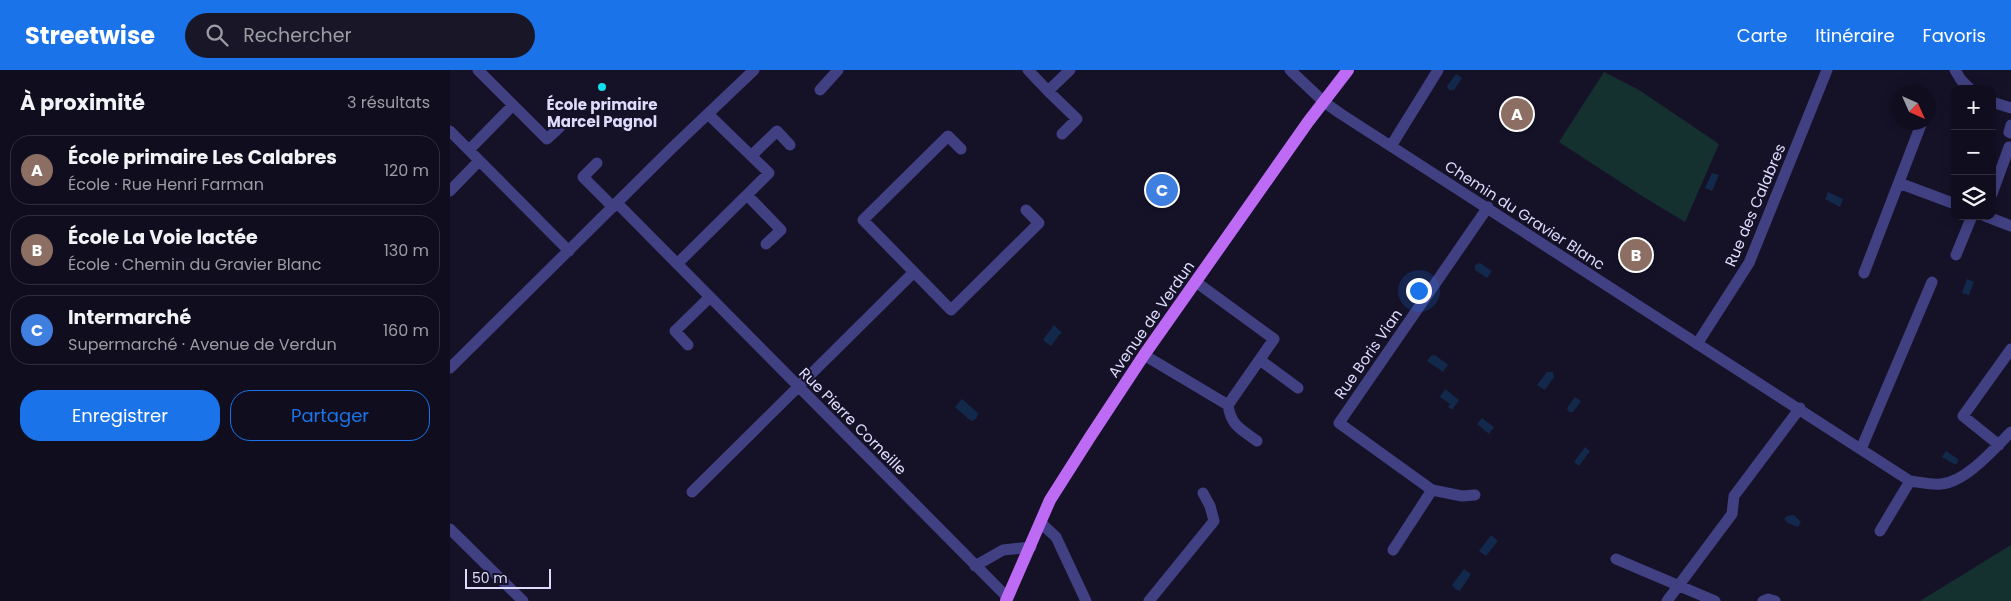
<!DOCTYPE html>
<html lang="fr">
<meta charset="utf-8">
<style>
:root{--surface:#100e1e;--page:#191727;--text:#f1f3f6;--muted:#9c9ca4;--line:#302e3c;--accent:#1a73e8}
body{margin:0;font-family:Poppins,sans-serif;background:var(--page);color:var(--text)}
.controls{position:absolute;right:15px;top:15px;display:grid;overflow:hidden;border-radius:10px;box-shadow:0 2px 12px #0003}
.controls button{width:45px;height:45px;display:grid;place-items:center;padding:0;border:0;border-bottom:1px solid var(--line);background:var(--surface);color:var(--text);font:25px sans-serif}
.compass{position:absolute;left:1441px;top:15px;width:45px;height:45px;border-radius:50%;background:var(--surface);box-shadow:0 2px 12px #0003;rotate:135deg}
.scale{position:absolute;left:15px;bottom:12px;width:86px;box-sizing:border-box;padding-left:5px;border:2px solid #dedbfd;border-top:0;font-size:14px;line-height:18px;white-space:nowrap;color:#dedbfd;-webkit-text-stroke:4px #151228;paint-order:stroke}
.you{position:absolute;left:968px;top:220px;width:18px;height:18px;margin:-12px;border:4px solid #fff;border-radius:50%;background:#1a73e8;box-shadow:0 0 0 8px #1a73e833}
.badge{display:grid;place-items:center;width:32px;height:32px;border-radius:50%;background:var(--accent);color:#fff;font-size:16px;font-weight:700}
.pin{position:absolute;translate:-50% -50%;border:2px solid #fff;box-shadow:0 1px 5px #0006}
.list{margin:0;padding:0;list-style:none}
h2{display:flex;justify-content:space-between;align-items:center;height:65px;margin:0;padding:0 20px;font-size:21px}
h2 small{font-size:16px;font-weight:400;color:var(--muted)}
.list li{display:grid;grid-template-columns:32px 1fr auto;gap:15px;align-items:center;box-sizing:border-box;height:70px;margin:0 10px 10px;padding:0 10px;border:1px solid var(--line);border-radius:20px}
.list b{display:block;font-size:19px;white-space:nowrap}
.list p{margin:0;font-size:16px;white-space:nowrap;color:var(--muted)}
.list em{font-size:16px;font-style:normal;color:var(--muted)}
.actions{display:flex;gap:10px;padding:15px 20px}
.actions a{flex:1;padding:11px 0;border:1px solid var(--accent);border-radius:20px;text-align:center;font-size:18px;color:var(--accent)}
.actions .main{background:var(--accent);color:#fff}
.icon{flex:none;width:28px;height:28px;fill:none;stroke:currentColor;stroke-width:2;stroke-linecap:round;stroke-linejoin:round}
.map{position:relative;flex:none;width:1561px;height:531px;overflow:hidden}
header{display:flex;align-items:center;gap:30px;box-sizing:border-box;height:70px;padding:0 25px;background:var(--accent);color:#fff}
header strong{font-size:24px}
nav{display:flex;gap:28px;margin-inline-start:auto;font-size:18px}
.search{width:350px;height:45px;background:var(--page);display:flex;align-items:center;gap:12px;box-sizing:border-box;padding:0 18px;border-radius:28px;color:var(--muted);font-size:19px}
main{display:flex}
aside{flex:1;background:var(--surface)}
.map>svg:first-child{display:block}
</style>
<header>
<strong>Streetwise</strong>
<div class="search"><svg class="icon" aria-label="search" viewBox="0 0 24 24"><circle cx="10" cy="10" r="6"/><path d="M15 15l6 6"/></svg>Rechercher</div>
<nav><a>Carte</a><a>Itinéraire</a><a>Favoris</a></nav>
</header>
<main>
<aside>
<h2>À proximité<small>3 résultats</small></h2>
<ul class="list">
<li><span class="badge" style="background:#8d6e63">A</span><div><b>École primaire Les Calabres</b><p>École · Rue Henri Farman</p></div><em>120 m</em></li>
<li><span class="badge" style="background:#8d6e63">B</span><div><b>École La Voie lactée</b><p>École · Chemin du Gravier Blanc</p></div><em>130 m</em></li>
<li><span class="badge" style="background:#3f7fe0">C</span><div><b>Intermarché</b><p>Supermarché · Avenue de Verdun</p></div><em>160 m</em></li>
</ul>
<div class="actions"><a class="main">Enregistrer</a><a>Partager</a></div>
</aside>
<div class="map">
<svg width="1561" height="531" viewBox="0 0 1561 531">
<rect width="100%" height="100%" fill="#151228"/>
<path fill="#15312f" d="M1154 2 1189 20 1269 74 1235 152 1192 126 1109 72Z
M1561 475V531H1470Z"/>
<path fill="#12294b" d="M1006 4 1012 8 1004 20H999L997 16Z
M1262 103 1269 105 1262 121 1255 118Z
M1378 122 1393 129 1390 137 1375 129Z
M1030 193 1042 201 1037 208 1025 200V195Z
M1517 209 1524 212 1519 225 1512 223Z
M604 255 612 263 609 265 601 276 593 270Z
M985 285 998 295 993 302 977 291 981 286Z
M1097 302H1103L1104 307 1095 320 1087 315Z
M995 319 1009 330 1002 340 998 337 1000 334 990 327Z
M1125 327 1131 331 1123 342H1119L1117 338Z
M512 329 528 343 526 349 521 351 505 337Z
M1032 348 1044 357 1039 364 1027 354Z
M1135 377 1140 381 1129 396 1124 392Z
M1496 381 1508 389 1507 394H1504L1492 387Z
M1344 445 1351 452 1348 457 1338 453 1334 449 1337 446Z
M1041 465 1048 471 1036 486 1029 481Z
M1014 499 1021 504 1010 521 1005 519 1002 515Z"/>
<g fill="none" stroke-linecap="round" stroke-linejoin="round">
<path stroke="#414083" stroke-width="11" d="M28 0 97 69 110 57
M578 0 598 21 620 0
M840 0 874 32 891 44 1460 411C1469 412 1481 415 1491 414 1516 412 1544 379 1561 362
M1505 0 1511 10 1520 19
M370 20 388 0
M598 21 627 49 612 64
M1542 32 1561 38
M1561 55 1559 62 1561 63
M0 61 119 181
M941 76 988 0
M511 79 498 66 413 150 501 240 589 153 576 140
M19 80 63 35
M301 86 327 61 340 75
M147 93 133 107 163 137
M1449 113 1505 134
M0 121 29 91
M1542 124 1559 77
M297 125 331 160 316 174
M167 133 557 527
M1535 146 1561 156
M1506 185 1522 146
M227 194 319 103 259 45
M1414 203 1472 52
M1247 274 1299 193 1377 0
M238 275 225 261 260 227
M694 285 778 335 824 269 746 212
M810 290 848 318
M0 298 222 78 304 0
M778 335C781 356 791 359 807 371
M1549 375 1513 346 1561 279
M1411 379 1482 212
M982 420 1012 426 1025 425
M242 422 464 202
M591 453 606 467 636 531
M0 459 73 531
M1430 461 1460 411
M943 480 982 420 889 353 1038 137
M1166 489 1265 531
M525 496 553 480 581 477
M699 531 764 451 760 436 753 423
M1217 531 1282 444 1284 426 1350 338
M1313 531 1318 529 1325 531"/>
<path stroke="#bd6af5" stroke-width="12" d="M556 531 600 430 640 367 694 285 858 52 898 0"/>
</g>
<circle fill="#14dfef" stroke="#151228" stroke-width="2" cx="152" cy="17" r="5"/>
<g text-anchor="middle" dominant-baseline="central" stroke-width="4" stroke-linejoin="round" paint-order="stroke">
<g font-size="15" font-weight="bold" fill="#dedbfd" stroke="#151228">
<text x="152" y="34">École primaire<tspan x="152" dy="17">Marcel Pagnol</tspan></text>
</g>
<g font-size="15" fill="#dedbfd" stroke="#151228">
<text transform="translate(1305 135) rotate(-67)">Rue des Calabres</text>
<text transform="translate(1075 145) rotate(33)">Chemin du Gravier Blanc</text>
<text transform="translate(701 249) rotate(-55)">Avenue de Verdun</text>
<text transform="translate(918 284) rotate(-55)">Rue Boris Vian</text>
<text transform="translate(403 351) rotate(45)">Rue Pierre Corneille</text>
</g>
</g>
</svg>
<div class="controls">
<button>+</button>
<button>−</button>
<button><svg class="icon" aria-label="layers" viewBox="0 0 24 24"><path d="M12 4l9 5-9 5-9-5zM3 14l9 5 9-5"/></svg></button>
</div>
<svg class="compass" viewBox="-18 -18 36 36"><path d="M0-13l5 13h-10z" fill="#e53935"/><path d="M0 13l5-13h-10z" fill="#9c9ca4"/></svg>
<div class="scale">50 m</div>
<div class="you"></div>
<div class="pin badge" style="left:1067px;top:44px;background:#8d6e63">A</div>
<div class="pin badge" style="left:1186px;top:185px;background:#8d6e63">B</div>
<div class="pin badge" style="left:712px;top:120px;background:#3f7fe0">C</div>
</div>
</main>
